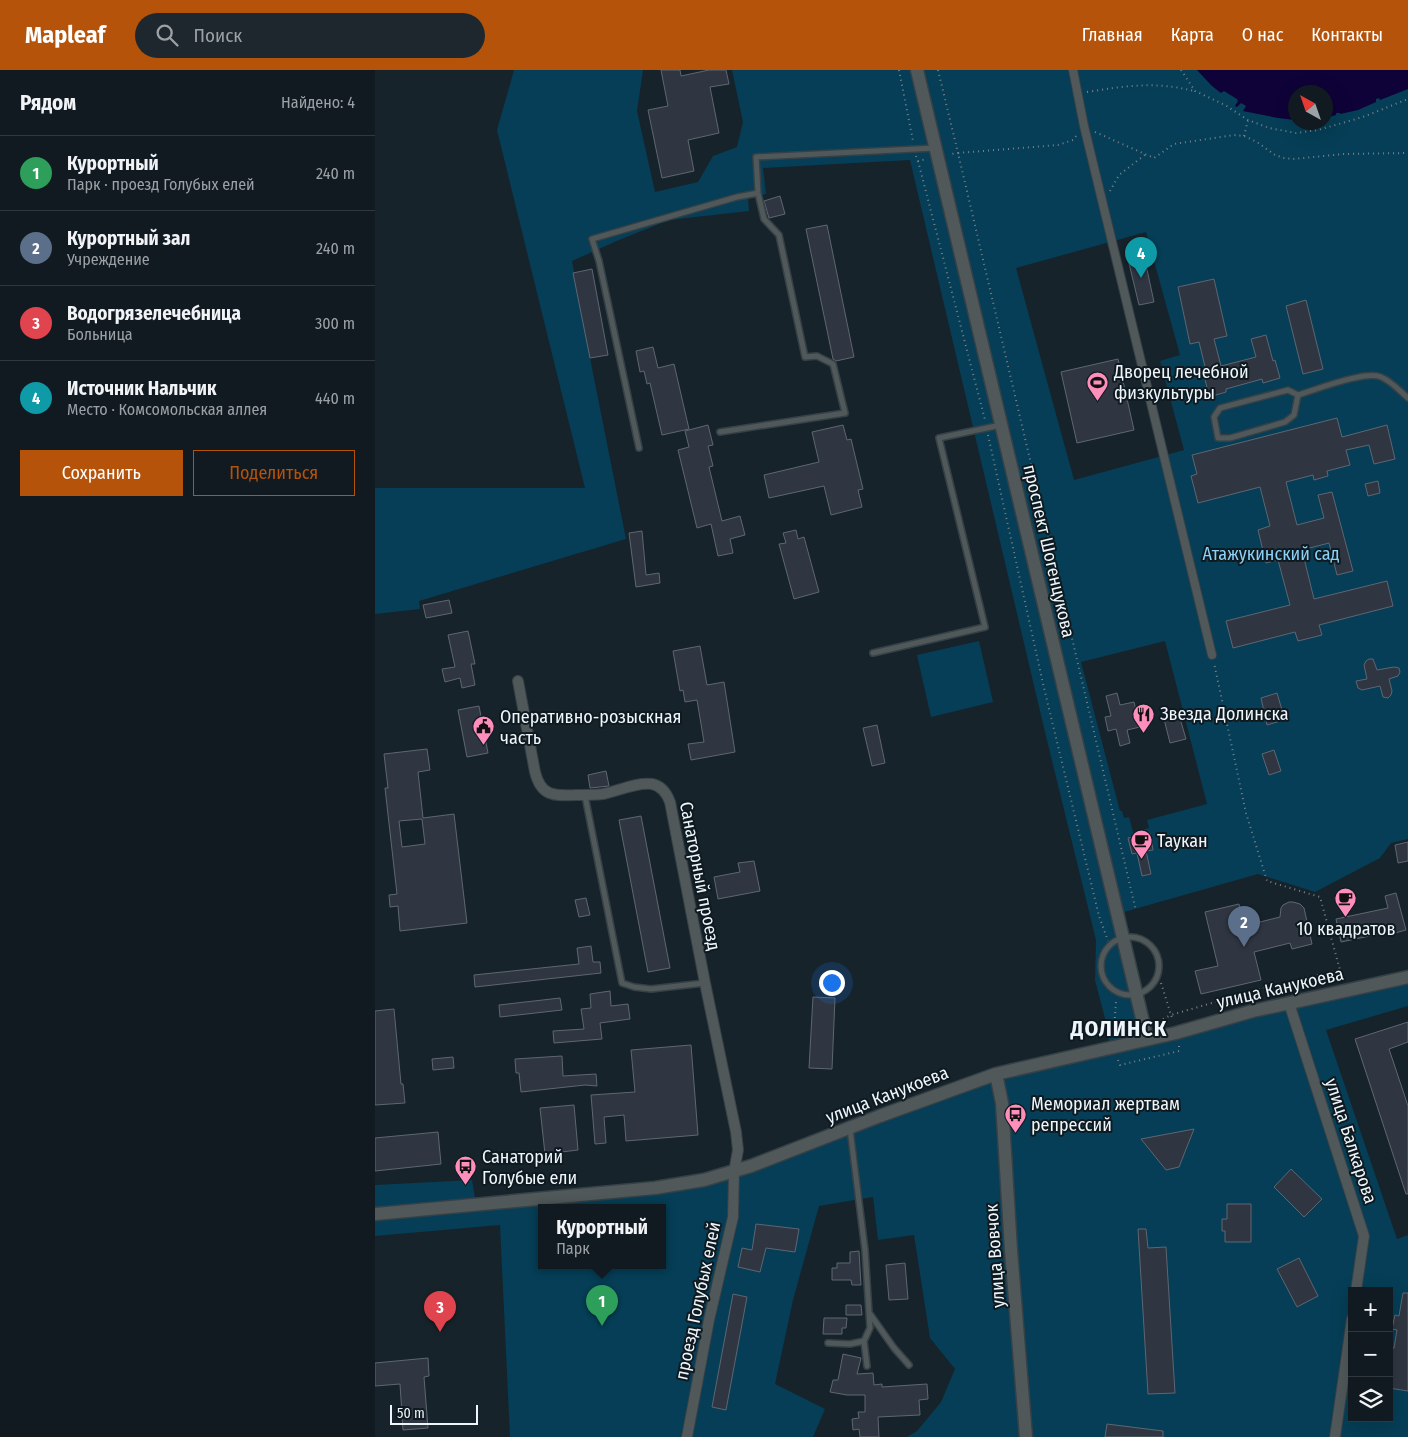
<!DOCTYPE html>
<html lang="ru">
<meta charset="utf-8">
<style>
:root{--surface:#111a20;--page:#1e272d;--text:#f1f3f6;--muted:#9ca1a5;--line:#30383e;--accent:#b45309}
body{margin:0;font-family:"Fira Sans Condensed",sans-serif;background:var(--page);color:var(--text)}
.controls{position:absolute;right:15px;bottom:15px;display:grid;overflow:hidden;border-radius:0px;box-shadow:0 5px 20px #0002}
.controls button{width:45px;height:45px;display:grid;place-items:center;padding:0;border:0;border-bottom:1px solid var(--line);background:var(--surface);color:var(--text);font:25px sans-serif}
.compass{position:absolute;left:913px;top:15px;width:45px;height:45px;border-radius:50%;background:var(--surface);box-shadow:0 5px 20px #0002;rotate:320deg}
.scale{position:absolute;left:15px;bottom:12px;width:88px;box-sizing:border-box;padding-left:5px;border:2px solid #eef6fb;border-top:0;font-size:14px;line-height:18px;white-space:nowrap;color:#eef6fb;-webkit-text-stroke:4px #0e1a20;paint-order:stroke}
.you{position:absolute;left:456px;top:912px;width:18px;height:18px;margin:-12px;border:4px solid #fff;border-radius:50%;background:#1a73e8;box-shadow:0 0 0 8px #1a73e833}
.badge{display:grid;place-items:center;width:32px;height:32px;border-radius:50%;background:var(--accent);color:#fff;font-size:16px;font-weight:700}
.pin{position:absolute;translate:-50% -41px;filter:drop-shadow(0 1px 2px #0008)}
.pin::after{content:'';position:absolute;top:26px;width:18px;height:15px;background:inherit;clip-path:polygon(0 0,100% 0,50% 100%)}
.popup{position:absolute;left:163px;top:1134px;width:128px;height:65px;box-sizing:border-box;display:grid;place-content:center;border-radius:0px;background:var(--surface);filter:drop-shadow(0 1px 4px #0005);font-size:16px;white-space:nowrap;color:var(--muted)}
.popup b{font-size:19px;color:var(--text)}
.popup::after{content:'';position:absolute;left:50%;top:100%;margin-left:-10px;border:10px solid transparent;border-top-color:var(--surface)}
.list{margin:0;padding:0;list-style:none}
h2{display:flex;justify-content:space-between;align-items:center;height:65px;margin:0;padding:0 20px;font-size:21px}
h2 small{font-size:16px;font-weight:400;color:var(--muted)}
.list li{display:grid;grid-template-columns:32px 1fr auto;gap:15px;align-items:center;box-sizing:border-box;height:75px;padding:0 20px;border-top:1px solid var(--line)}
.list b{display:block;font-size:19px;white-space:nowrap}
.list p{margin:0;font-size:16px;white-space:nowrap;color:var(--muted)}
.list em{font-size:16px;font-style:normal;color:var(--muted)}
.actions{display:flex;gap:10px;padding:15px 20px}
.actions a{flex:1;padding:11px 0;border:1px solid var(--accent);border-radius:0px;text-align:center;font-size:18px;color:var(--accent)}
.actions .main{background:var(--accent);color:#fff}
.icon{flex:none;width:28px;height:28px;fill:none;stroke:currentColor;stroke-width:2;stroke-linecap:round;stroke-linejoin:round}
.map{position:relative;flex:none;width:1033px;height:1367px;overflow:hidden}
header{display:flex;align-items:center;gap:30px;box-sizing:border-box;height:70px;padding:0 25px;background:var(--accent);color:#fff}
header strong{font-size:24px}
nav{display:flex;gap:28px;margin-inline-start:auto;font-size:18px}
.search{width:350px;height:45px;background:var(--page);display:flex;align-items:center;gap:12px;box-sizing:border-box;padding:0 18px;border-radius:28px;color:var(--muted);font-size:19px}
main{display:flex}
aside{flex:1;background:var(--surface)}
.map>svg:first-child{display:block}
</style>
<header>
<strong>Mapleaf</strong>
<div class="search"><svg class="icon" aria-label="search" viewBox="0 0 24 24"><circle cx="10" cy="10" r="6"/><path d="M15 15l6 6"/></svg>Поиск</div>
<nav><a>Главная</a><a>Карта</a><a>О нас</a><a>Контакты</a></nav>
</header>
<main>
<aside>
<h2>Рядом<small>Найдено: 4</small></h2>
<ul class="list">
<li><span class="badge" style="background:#2e9e5b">1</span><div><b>Курортный</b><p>Парк · проезд Голубых елей</p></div><em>240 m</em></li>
<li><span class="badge" style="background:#5c6f8a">2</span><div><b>Курортный зал</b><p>Учреждение</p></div><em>240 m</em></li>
<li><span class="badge" style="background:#e0444e">3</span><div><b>Водогрязелечебница</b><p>Больница</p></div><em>300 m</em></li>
<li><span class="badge" style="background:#0f9aa8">4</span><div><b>Источник Нальчик</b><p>Место · Комсомольская аллея</p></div><em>440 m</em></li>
</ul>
<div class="actions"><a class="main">Сохранить</a><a>Поделиться</a></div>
</aside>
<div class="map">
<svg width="1033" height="1367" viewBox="0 0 1033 1367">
<rect width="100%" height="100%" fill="#17232a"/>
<path fill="#053e56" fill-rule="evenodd" d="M139 0H268L262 41 280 122 323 112 338 86 362 77 368 52 357 0H1033V769L1016 773 1005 788 940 822 883 804 742 844 772 969 1033 907V936L951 960 1022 1169 1033 1165V1367H532L542 1361 566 1332 580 1299 555 1268 539 1165 503 1170 498 1127 444 1136 418 1230 400 1314 450 1339 438 1367H135L125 1155 0 1166V1115L97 1110 101 1134 304 1115 579 1018 735 977 731 952 720 910 721 870 669 658 535 90 388 98 391 124 373 128 374 141 294 150 244 170 197 191 215 288 251 469 44 531 45 539 0 544V418H210L122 60ZM921 22H951V52H921ZM771 162 805 285 785 291 809 380 699 410 641 198ZM790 571 832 734 772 750 774 758 758 762 754 747 749 748 747 741H745L706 592ZM167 1137H287V1195H167ZM977 1221H1014V1348H977Z
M604 571 618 632 556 647 542 585Z"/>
<path fill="#0e0238" d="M822 0H1033V19L1005 30 1004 28 1001 29V32L983 40 965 44V43H961V45L951 48V22H921L920 50 903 48 868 41 871 36 866 33 862 37 860 36 863 31 862 29 849 21 846 23 837 16Z"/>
<path fill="#2f3641" stroke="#5e6672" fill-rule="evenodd" d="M286 0H305L306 6 334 0H351L354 14 335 17 344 63 313 70 319 101 287 108 273 40 293 36Z
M405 126 410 144 394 148 389 131Z
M452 155 479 287 461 291 458 289 431 159Z
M768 181 779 232 764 235 752 185Z
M217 199 233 285 215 288 198 203Z
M839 209 852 266 839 269 846 296 881 287 876 269 891 265 898 291 900 290 905 308 888 313 887 309 851 319V322L834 327 830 309H833L824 272 815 274 803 217Z
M931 230 948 299 928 304 911 236Z
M278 277 283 298 299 294 314 359 287 365 275 313 272 314 269 301 265 302 261 281Z
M743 289 759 360 702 373 686 302Z
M962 348 967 367 1012 355 1020 389 999 394 994 375 971 380 975 395 952 401 953 406 939 410 938 405 911 412 922 455 949 448 943 425 957 422 978 501 962 505 954 473 927 480 939 529 1012 511 1018 536 944 555 947 565 923 571 920 562 858 578 851 551 915 535 903 490 891 493 883 460 895 456 885 417 823 433 816 406 822 404 817 385Z
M333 355 338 375 333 376 338 396 334 397 347 451 365 446 370 465 355 469 358 483 343 486 336 454 322 458 303 380 314 377 310 361Z
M468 355 472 370 476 369 488 419 483 420 487 437 456 445 449 416 394 428 389 405 444 392 437 362Z
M1003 411 1005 423 993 426 990 414Z
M421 460 423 469 429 467 444 522 419 529 404 474 411 473 408 463Z
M267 461 271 505 284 503 285 513 261 517 254 463Z
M74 530 77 543 51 548 48 535Z
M93 561 100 594H96L100 615 87 618 85 608 70 612 67 599 80 597 73 565Z
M325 576 332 615 349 612 360 682 316 690 313 674 329 672 322 630 310 632 308 620 305 621 298 581Z
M994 589H998L1002 600 1019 597 1024 598 1025 602 1023 606 1014 609 1017 621 1016 625 1013 628 1008 627 1005 616 987 620 983 618 981 611 992 609 989 595 991 591Z
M742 623 745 635 759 632 765 657 752 660 755 673 745 676 741 659 733 661 730 647 736 646 731 626Z
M902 623 907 640H909L912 649 892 655 886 628Z
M104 636 113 683 92 687 83 640Z
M804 645 811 669 795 673 789 649Z
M502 655 510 693 497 696 488 658Z
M52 679 55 700 43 702 48 748 79 744 92 853 25 861 23 836 15 837 14 825 22 824 10 718H13L9 684ZM47 749 50 774 27 777 24 751Z
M899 680 906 701 894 705 887 684Z
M231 701 234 716 215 718 213 705Z
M266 746 295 898 273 902 244 750Z
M775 763 778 780 771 781 776 804 767 806 762 783 757 784 753 768Z
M1033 772V791L1023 793 1020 775Z
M379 791 385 821 343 829 339 807 365 802 363 793Z
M1021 823 1031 860 1020 863 1019 861 966 872 961 849 1013 838 1010 826Z
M211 828 215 845 204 847 200 830Z
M914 832H918L925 834 929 838 937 874 917 879 915 873 879 882 886 910 826 924 820 901 843 896 830 842 864 834 869 856 905 847 906 838 908 835Z
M216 876 218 892H225L226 903 100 917 99 905 204 894 202 878Z
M235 921 236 936 253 934 255 949 225 953 227 969 179 973 178 961 209 959 206 939 216 938 215 924Z
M438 927 460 928 457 999 434 998Z
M185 928 187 940 125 947 124 935Z
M19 939 26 1014H28L30 1033 0 1035V941Z
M1033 952V972L1014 979 1033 1036V1124H1031L980 969Z
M316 975 323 1065 251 1071 249 1045 229 1047 231 1073 220 1074 216 1025 260 1022 256 980Z
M187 986 188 1006 221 1004 222 1016 210 1015 146 1022 144 1003H141L140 989Z
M78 987 79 998 58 1000 57 989Z
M199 1035 203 1080 170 1084 165 1038Z
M819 1059 804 1097 791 1100 766 1069Z
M63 1062 66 1094 0 1101V1068Z
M916 1099 947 1129 929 1147 899 1117Z
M852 1134H876V1172H850V1161H847V1149H852Z
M381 1154 424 1159 420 1182 391 1178 385 1202 363 1197 367 1178 377 1180Z
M763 1159H771L773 1178 791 1177 800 1323 773 1324Z
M484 1181 486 1215H477L476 1210H457V1198H462V1193H475V1182Z
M924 1188 943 1226 922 1237 902 1199Z
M530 1193 533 1229 514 1230 511 1195Z
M1028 1223H1033V1321L1014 1318 1017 1293 1014 1292V1278H1019L1022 1260 1017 1259 1020 1245 1024 1246Z
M358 1224 372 1227 351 1340 337 1337Z
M471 1235H486L487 1245H471Z
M449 1248H472L471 1258H467V1264H448Z
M468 1284 486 1288 482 1304 498 1303 499 1315 507 1314V1317L552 1314 553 1329 544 1330 545 1345 503 1347 504 1367H485L484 1359 478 1360 477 1349 484 1348 483 1342H490V1325H472L455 1322 458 1310H463Z
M53 1288 54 1306 49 1307 53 1358 28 1360 25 1314 0 1316V1293Z
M732 1354 788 1361V1367H730Z"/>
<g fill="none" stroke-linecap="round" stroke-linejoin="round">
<defs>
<path id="service" d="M923 325 919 345 910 352 855 368H843L839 347 845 338 913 320 923 325C940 320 991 300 1006 307 1016 311 1025 321 1033 328
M345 362 470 343 458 294 442 286 430 287 404 165 389 149 383 123 381 87 560 78
M264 378 224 191 217 169 362 127 383 123
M498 583 610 557 564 368 626 355
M210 726 247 913 259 917 276 919 330 913
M726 896a29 29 0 1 1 58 0a29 29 0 1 1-58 0Z
M475 1059 490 1180 495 1258 489 1271 492 1296
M495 1244 519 1278 534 1295
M453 1273 475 1274 489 1271"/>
<path id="pedestrian" d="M698 0 709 56 837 585"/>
<path id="minor" d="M143 611 160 702C166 726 178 726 201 725 209 725 219 725 228 724 243 721 261 712 277 714 287 716 292 724 295 732L330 913 361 1062 363 1080 359 1102 358 1147 334 1250 312 1367
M914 933 989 1166 981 1221
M960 1367 977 1249"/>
<path id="tertiary" d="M542 0 772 969
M621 1004 627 1033 636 1180 651 1367
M0 1144 280 1118 329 1110 376 1096 505 1046 621 1004 801 963 878 941 1033 907"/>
</defs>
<use href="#service" stroke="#354147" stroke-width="8"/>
<use href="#pedestrian" stroke="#354147" stroke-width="10"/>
<use href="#minor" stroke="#354147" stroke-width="12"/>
<use href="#tertiary" stroke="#354147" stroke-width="15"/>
<path stroke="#798389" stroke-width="2" stroke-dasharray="1 4" stroke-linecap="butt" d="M524 0 538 71
M563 0 583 83 576 84
M806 0 820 21 850 35 873 50 894 58 921 63 943 60 988 47 1033 29
M712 22C750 16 780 11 819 21
M720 62 779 88 799 74 859 65 869 66 882 72 900 85 909 88 918 89 968 84 1033 83
M701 66 698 70 683 75 583 83 761 841
M869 66 873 50
M541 86 543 91 552 89
M543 91 610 350
M735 121 744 105 771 84
M613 365 669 618 724 846 733 871
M786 913 796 945 891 917 965 900 945 827 892 811 871 743 839 593
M788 949 796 945 798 950
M739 958 741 932
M739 963V958L748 957
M743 990 745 995 804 981V975"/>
<use href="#service" stroke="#505859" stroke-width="5"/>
<use href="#pedestrian" stroke="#505859" stroke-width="8"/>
<use href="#minor" stroke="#505859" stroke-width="10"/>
<use href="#tertiary" stroke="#505859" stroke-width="12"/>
</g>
<defs>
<symbol id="stadium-pin" viewBox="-11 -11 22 30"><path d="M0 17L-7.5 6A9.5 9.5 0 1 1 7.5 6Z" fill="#fe8ebc" stroke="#0e1a20"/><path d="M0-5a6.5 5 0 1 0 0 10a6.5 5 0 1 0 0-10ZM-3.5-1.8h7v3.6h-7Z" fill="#111"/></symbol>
<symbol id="restaurant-pin" viewBox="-11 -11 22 30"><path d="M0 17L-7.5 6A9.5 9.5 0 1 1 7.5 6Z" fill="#fe8ebc" stroke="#0e1a20"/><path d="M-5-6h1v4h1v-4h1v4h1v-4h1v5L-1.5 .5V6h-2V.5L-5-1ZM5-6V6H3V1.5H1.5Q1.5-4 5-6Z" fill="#111"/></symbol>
<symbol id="civic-pin" viewBox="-11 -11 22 30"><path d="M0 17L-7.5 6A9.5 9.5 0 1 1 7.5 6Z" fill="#fe8ebc" stroke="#0e1a20"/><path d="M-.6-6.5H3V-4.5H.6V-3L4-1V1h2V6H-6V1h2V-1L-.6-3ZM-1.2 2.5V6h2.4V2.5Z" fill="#111"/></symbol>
<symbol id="cafe-pin" viewBox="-11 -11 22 30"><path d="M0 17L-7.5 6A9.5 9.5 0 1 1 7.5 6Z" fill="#fe8ebc" stroke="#0e1a20"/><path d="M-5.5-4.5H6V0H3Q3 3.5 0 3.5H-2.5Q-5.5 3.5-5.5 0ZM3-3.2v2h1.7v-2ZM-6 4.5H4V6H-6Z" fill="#111"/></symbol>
<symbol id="bus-pin" viewBox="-11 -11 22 30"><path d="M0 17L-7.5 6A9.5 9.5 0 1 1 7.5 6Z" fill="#fe8ebc" stroke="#0e1a20"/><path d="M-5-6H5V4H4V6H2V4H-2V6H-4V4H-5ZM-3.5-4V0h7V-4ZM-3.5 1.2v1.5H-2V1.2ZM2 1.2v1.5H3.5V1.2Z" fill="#111"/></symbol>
</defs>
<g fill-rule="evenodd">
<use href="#stadium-pin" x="710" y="300" width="25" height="34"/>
<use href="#restaurant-pin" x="756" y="632" width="25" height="34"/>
<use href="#civic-pin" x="96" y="644" width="25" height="34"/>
<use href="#cafe-pin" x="754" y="758" width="25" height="34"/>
<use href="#cafe-pin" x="958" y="816" width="25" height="34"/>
<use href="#bus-pin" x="628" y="1032" width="25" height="34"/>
<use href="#bus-pin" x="78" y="1084" width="25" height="34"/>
</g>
<g text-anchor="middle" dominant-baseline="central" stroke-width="4" stroke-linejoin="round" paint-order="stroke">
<g font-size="18" fill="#eef6fb" stroke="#0e1a20" text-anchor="start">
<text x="739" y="302">Дворец лечебной<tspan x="739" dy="21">физкультуры</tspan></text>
<text x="785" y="644">Звезда Долинска</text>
<text x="125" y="647">Оперативно-розыскная<tspan x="125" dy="21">часть</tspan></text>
<text x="782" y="771">Таукан</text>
<text x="971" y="859" text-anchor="middle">10 квадратов</text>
<text x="656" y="1034">Мемориал жертвам<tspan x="656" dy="21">репрессий</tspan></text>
<text x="107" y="1087">Санаторий<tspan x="107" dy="21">Голубые ели</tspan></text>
</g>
<g font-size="18" fill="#eef6fb" stroke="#0e1a20">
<text transform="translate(674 481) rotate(77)">проспект Шогенцукова</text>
<text transform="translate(325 806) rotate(79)">Санаторный проезд</text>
<text transform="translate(905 918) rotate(-13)">улица Канукоева</text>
<text transform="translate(512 1025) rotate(-21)">улица Канукоева</text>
<text transform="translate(976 1071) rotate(72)">улица Балкарова</text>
<text transform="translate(620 1186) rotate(-94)">улица Вовчок</text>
<text transform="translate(323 1231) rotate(-78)">проезд Голубых елей</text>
</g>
<g font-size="18" fill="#8ad1f8" stroke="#0e1a20">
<text x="896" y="484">Атажукинский сад</text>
</g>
<g font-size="22" font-weight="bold" letter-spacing="1" fill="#eef6fb" stroke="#0e1a20">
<text x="744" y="958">ДОЛИНСК</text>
</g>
</g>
</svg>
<div class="controls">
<button>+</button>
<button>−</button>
<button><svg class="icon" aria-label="layers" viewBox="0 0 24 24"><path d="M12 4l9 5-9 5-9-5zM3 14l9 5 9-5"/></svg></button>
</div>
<svg class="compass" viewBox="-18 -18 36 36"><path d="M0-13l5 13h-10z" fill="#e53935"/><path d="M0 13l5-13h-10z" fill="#9ca1a5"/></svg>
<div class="scale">50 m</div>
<div class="you"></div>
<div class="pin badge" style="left:227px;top:1256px;background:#2e9e5b">1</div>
<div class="popup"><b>Курортный</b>Парк</div>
<div class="pin badge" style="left:869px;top:877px;background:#5c6f8a">2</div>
<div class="pin badge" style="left:65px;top:1262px;background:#e0444e">3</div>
<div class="pin badge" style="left:766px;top:208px;background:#0f9aa8">4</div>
</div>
</main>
